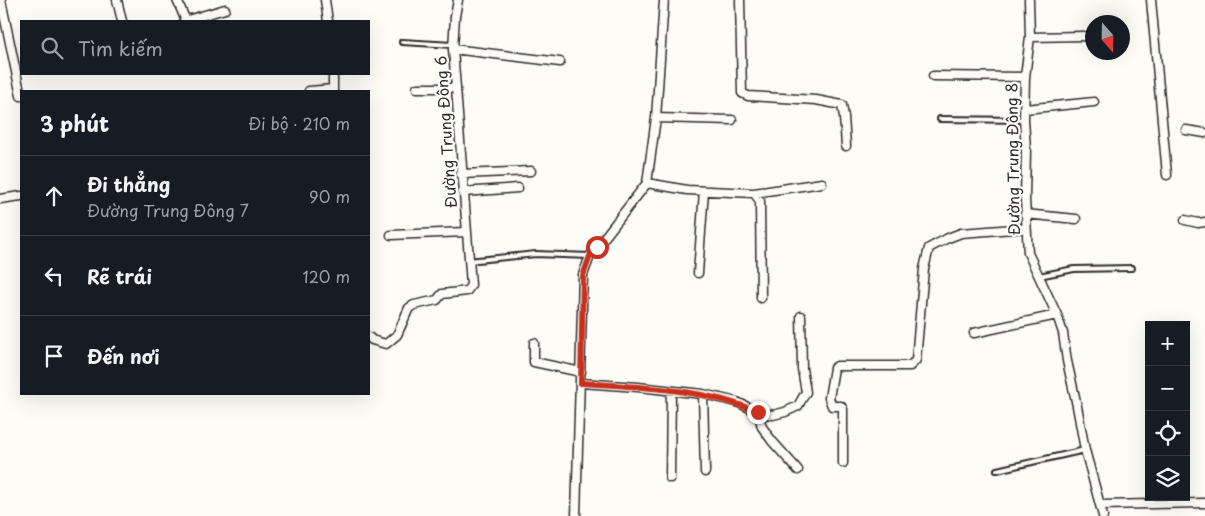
<!DOCTYPE html>
<html lang="vi">
<meta charset="utf-8">
<style>
:root{--surface:#171b24;--page:#242831;--text:#f1f3f6;--muted:#9ea1a6;--line:#363941}
body{margin:0;font-family:"Playpen Sans",sans-serif;background:var(--page);color:var(--text)}
.controls{position:absolute;right:15px;bottom:15px;display:grid;overflow:hidden;border-radius:0px;box-shadow:0 5px 20px #0002}
.controls button{width:45px;height:45px;display:grid;place-items:center;padding:0;border:0;border-bottom:1px solid var(--line);background:var(--surface);color:var(--text);font:25px sans-serif}
.compass{position:absolute;left:1085px;top:15px;width:45px;height:45px;border-radius:50%;background:var(--surface);box-shadow:0 5px 20px #0002;rotate:160deg}
.stop{position:absolute;width:15px;height:15px;margin:-11px;border:4px solid #c8321e;border-radius:50%;background:#fff}
.stop.end{background:#c8321e;border-color:#fff;box-shadow:0 1px 5px #0008}
.list{margin:0;padding:0;list-style:none}
h2{display:flex;justify-content:space-between;align-items:center;height:65px;margin:0;padding:0 20px;font-size:21px}
h2 small{font-size:16px;font-weight:400;color:var(--muted)}
.list li{display:grid;grid-template-columns:32px 1fr auto;gap:15px;align-items:center;box-sizing:border-box;height:80px;padding:0 20px;border-top:1px solid var(--line)}
.list b{display:block;font-size:19px;white-space:nowrap}
.list p{margin:0;font-size:16px;white-space:nowrap;color:var(--muted)}
.list em{font-size:16px;font-style:normal;color:var(--muted)}
.icon{flex:none;width:28px;height:28px;fill:none;stroke:currentColor;stroke-width:2;stroke-linecap:round;stroke-linejoin:round}
.map{position:relative;flex:none;width:1205px;height:516px;overflow:hidden}
.search{position:absolute;background:var(--surface);box-shadow:0 5px 20px #0002;left:20px;top:20px;width:350px;height:55px;display:flex;align-items:center;gap:12px;box-sizing:border-box;padding:0 18px;border-radius:0px;color:var(--muted);font-size:19px}
.panel{position:absolute;background:var(--surface);box-shadow:0 5px 20px #0002;left:20px;top:90px;width:350px;height:305px;border-radius:0px}
.map>svg:first-child{display:block}
</style>
<div class="map">
<svg width="1205" height="516" viewBox="0 0 1205 516">
<rect width="100%" height="100%" fill="#fdfcf7"/>
<filter id="ink" filterUnits="userSpaceOnUse"><feTurbulence type="fractalNoise" baseFrequency=".02" numOctaves="2"/><feDisplacementMap in="SourceGraphic" scale="10" xChannelSelector="R" yChannelSelector="G"/><feConvolveMatrix kernelMatrix="1 2 1 2 8 2 1 2 1" color-interpolation-filters="sRGB"/></filter>
<g filter="url(#ink)">
<g fill="none" stroke-linecap="round" stroke-linejoin="round">
<defs>
<path id="lane" d="M402 42 453 45
M940 119 1024 120
M468 261 536 254 590 256
M1039 276 1074 269 1132 268
M997 470 1085 450"/>
<path id="street" d="M1 0 21 96
M117 0 122 21
M177 0 186 21
M325 0 328 21
M740 0 742 93 748 96 816 100 842 105 844 117 846 146
M1029 0 1030 37 1025 77 1024 120 1026 149 1025 199 1028 253 1057 315 1063 333 1067 361 1077 406 1085 450 1103 516
M1151 0 1167 175
M184 21 225 9
M1030 37 1084 36
M453 49 560 62
M933 76 1025 77
M417 88H455
M309 91 333 89
M333 91V74
M1025 109 1094 102
M656 118 732 120
M1186 130 1205 133
M461 174 531 171
M647 183 687 190 754 193 822 183
M463 192 518 188
M754 193 760 201 761 298
M0 199 21 196
M1025 214 1076 219
M1185 220 1198 223 1205 222
M391 235 466 232
M698 273 704 191
M974 333 1057 315
M369 337 372 340 386 344 397 335 409 308 414 305 437 300 442 294 467 291 471 285 453 49 455 16 458 0
M534 343V362L581 372
M581 383 638 387 703 394 737 402 758 412 773 415 785 412 798 406 806 392 802 369 801 316
M703 394 705 472
M758 412 762 427 772 441 798 470
M843 463V409L841 406H832L829 398 834 368 837 366H910L916 360 924 269 929 248 948 238 961 233 1026 228
M670 478 671 391
M1100 505 1205 503
M576 516 583 275 590 256 647 183 656 118 664 0"/>
</defs>
<use href="#lane" stroke="#2b2b2b" stroke-width="8"/>
<use href="#street" stroke="#2b2b2b" stroke-width="11"/>
<use href="#lane" stroke="#fdfcf7" stroke-width="4"/>
<use href="#street" stroke="#fdfcf7" stroke-width="8"/>
</g>
</g>
<g fill="none" stroke-linecap="round" stroke-linejoin="round" filter="url(#ink)">
<path stroke="#c8321e" stroke-width="6" d="M597 247 590 256 583 276 581 383C640 387 703 388 758 412"/>
</g>
<g text-anchor="middle" dominant-baseline="central" stroke-width="4.5" stroke-linejoin="round" paint-order="stroke">
<g font-size="15" fill="#2b2b2b" stroke="#fdfcf7">
<text transform="translate(445 132) rotate(-94)">Đường Trung Đông 6</text>
<text transform="translate(1012 159) rotate(-91)">Đường Trung Đông 8</text>
</g>
</g>
</svg>
<div class="controls">
<button>+</button>
<button>−</button>
<button><svg class="icon" aria-label="locate" viewBox="0 0 24 24"><circle cx="12" cy="12" r="6"/><path d="M12 2v4M12 18v4M2 12h4M18 12h4"/></svg></button>
<button><svg class="icon" aria-label="layers" viewBox="0 0 24 24"><path d="M12 4l9 5-9 5-9-5zM3 14l9 5 9-5"/></svg></button>
</div>
<svg class="compass" viewBox="-18 -18 36 36"><path d="M0-13l5 13h-10z" fill="#e53935"/><path d="M0 13l5-13h-10z" fill="#9ea1a6"/></svg>
<div class="stop" style="left:597px;top:247px"></div>
<div class="stop end" style="left:758px;top:412px"></div>
<div class="search"><svg class="icon" aria-label="search" viewBox="0 0 24 24"><circle cx="10" cy="10" r="6"/><path d="M15 15l6 6"/></svg>Tìm kiếm</div>
<section class="panel">
<h2>3 phút<small>Đi bộ · 210 m</small></h2>
<ul class="list">
<li><svg class="icon" aria-label="ahead" viewBox="0 0 24 24"><path d="M12 20V5M6 11l6-6 6 6"/></svg><div><b>Đi thẳng</b><p>Đường Trung Đông 7</p></div><em>90 m</em></li>
<li><svg class="icon" aria-label="left" viewBox="0 0 24 24"><path d="M17 20v-9H6M10 6l-5 5 5 5"/></svg><div><b>Rẽ trái</b></div><em>120 m</em></li>
<li><svg class="icon" aria-label="arrive" viewBox="0 0 24 24"><path d="M6 21V4h12l-3 4 3 4H6"/></svg><div><b>Đến nơi</b></div></li>
</ul>
</section>
</div>
